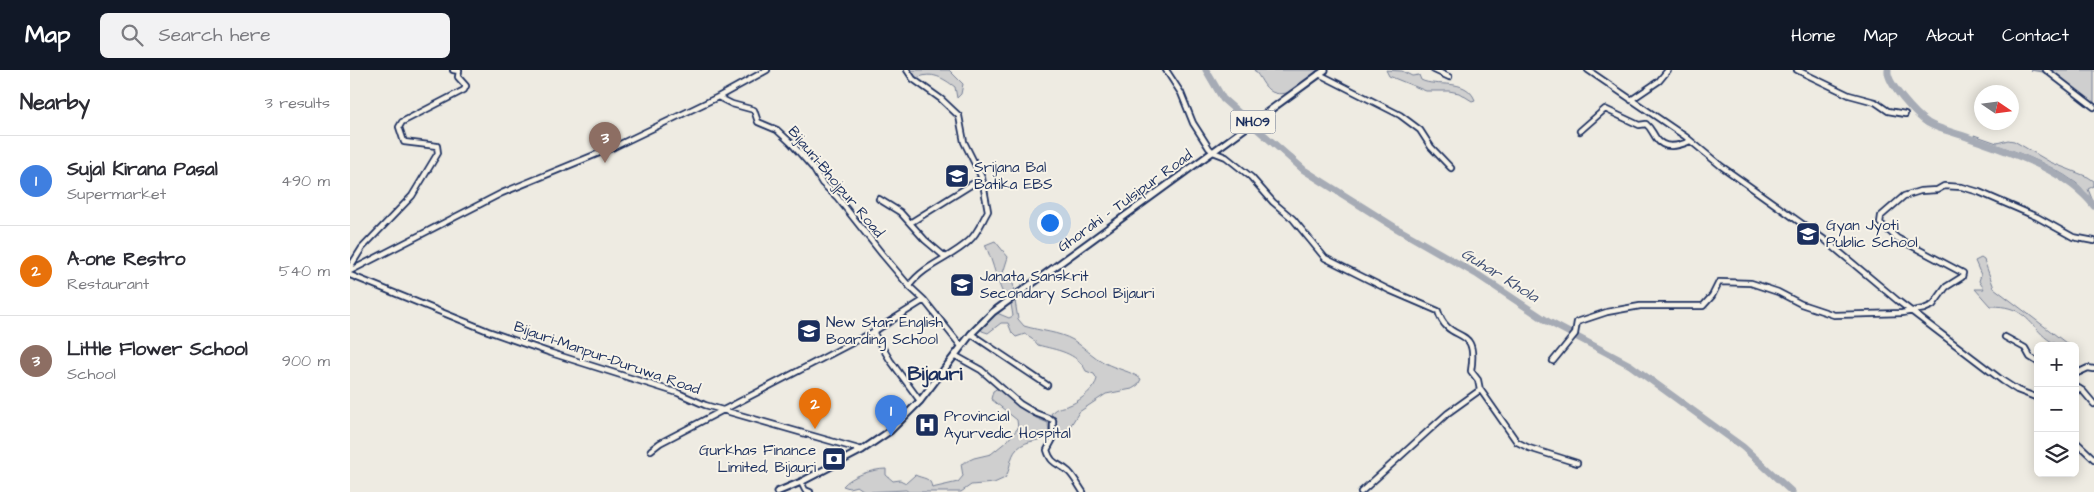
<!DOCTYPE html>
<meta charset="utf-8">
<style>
:root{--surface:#fff;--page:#f2f2f3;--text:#2b2b33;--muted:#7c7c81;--line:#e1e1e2;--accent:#111827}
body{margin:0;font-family:"Architects Daughter",sans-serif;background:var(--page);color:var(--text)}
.controls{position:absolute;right:15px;bottom:15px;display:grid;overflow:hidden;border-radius:8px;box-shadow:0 2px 12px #0003}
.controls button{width:45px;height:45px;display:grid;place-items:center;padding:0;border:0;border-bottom:1px solid var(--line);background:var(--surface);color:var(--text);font:25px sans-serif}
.compass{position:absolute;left:1624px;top:15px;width:45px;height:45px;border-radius:50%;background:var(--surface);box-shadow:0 2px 12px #0003;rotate:103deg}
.you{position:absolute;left:699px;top:152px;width:18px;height:18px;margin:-12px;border:4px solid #fff;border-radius:50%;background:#1a73e8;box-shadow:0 0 0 8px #1a73e833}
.badge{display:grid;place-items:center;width:32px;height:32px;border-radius:50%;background:var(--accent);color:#fff;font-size:16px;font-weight:700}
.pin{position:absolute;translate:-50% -41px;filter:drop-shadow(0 1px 2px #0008)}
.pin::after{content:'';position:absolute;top:26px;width:18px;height:15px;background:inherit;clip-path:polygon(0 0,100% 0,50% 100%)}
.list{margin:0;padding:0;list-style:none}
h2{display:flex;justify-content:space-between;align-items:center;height:65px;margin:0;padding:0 20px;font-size:21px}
h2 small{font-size:16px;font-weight:400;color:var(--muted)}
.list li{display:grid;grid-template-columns:32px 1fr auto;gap:15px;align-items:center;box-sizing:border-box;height:90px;padding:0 20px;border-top:1px solid var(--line)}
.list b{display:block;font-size:19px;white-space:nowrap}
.list p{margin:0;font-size:16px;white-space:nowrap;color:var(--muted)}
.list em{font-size:16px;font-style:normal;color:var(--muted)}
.icon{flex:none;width:28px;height:28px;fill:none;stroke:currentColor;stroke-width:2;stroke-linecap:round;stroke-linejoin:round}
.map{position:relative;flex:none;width:1744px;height:422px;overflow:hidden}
header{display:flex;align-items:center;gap:30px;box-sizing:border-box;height:70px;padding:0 25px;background:var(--accent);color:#fff}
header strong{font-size:24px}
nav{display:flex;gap:28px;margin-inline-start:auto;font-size:18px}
.search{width:350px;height:45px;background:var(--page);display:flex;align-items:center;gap:12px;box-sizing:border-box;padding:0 18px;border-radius:8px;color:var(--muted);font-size:19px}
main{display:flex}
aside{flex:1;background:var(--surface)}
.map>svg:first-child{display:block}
</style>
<header>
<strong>Map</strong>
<div class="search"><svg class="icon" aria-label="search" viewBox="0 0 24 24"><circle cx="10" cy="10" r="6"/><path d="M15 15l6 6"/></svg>Search here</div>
<nav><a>Home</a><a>Map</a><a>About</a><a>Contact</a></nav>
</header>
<main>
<aside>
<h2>Nearby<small>3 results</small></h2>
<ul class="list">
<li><span class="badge" style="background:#3f7fe0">1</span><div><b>Sujal Kirana Pasal</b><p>Supermarket</p></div><em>490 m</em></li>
<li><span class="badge" style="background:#e8710a">2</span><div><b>A-one Restro</b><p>Restaurant</p></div><em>540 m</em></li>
<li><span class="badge" style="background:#8d6e63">3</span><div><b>Little Flower School</b><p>School</p></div><em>900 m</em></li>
</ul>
</aside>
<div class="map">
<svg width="1744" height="422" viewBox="0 0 1744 422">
<rect width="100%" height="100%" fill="#eeebe2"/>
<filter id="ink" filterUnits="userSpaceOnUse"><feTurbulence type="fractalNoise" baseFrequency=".02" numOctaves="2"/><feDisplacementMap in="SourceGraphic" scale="10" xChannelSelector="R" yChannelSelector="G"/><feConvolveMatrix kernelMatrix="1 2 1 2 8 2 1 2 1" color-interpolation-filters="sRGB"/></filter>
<g filter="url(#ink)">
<path fill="#cfcfcf" stroke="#757f96" d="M560 0H599L613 14 611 24 607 28 605 17C593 8 582 1 567 8Z
M904 0H972C960 9 939 30 922 22 913 17 911 7 904 0Z
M1036 0 1052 1 1062 6 1069 5 1071 10C1086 18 1116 7 1125 30L1122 31 1109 23 1099 21H1076L1039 6Z
M1680 0H1744V35L1699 3Z
M1624 65 1647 73 1658 70 1664 71 1700 92 1738 107 1744 111V116L1738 119 1744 134C1738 127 1733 118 1726 113 1696 91 1660 79 1625 68Z
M645 171 658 187 653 203C662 213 665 210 663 225L657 230C647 216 644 192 635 175Z
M1631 188 1634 190 1644 218 1720 276C1693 276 1689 256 1670 243 1661 237 1650 236 1640 236L1625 219H1634L1629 211 1631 205 1625 191Z
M665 231 668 249 674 256C690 261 709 262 723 270 734 277 743 287 755 293 766 299 781 301 791 309L788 315 782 319 756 324 729 342 716 363 713 365 707 363 705 360 707 350 701 344C706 336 714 338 722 334 731 330 745 318 747 309L744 304 736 301C727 282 706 280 688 275L682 268 675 264 666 267 662 263 658 253H651L638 263 632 261 631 258 647 243 659 248 663 246 661 234Z
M648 318 686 348 698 353 699 365C690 373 678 368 667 379 659 387 661 400 655 408L644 413 621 415 611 422H559L556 420 516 422 507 416 499 418 493 416C501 406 523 399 536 399V405L543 411 550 410 556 413 565 405C573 409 581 407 582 418L608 412 613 406 611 394 624 388 641 384 657 371 668 358 667 350 641 329 643 321Z"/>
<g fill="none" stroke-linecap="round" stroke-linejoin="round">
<path stroke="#a6abb5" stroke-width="7" d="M856 0 873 29 954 100 1046 158 1128 205 1197 251 1280 295 1393 377 1442 422
M1538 0C1536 13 1567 46 1578 53 1588 59 1603 62 1614 66 1658 82 1714 98 1744 136"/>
<defs>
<path id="minor" d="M417 0 368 27 382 34 404 40 408 52 427 60 441 73 463 98 472 113 487 127 532 184 559 216 574 230 611 276
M557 0 563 9 591 29 609 46 614 72 632 108 638 141C632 151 628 163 619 171 600 189 575 194 559 216
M816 0 831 23 843 53 859 78 863 82 876 87 901 107 923 132 943 149 975 188 1039 220 1088 241C1099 277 1129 251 1121 301L1128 310 1130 320 1098 343 1011 422
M1084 0 1099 7
M1238 0 1336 67 1371 96 1475 170 1548 231 1653 311 1667 320 1688 328
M1447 0 1499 25 1525 32 1538 41 1555 44
M1696 0 1744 37
M969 4 1050 45 1070 60 1081 77 1101 98
M1281 30 1309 11 1318 0
M1230 61 1255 39 1289 55 1296 54C1301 58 1302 62 1306 68 1314 80 1329 76 1340 71
M529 129 550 142 575 170 594 186
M560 153 632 108
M0 197 12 178 62 126 88 83 87 76 54 72 49 57 52 52 114 20 116 16 108 7 109 1 103 0
M0 201 152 123 264 77 368 27
M0 205 138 261 198 282 328 323 355 335 512 380
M523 262 540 290 570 331
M621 264 697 315
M1655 267 1675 278 1680 287 1688 292
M606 286 631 300 670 334 685 343 703 350V369L697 380C702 396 708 392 719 402 724 407 729 416 733 422
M1203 291 1225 264 1227 252 1257 242 1290 236H1353L1362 226 1369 212 1401 213 1428 222 1451 234 1484 245 1552 243 1574 239 1583 235 1596 217 1612 207 1613 203 1547 168 1530 153 1531 146 1554 126 1570 121 1587 120 1594 116 1612 117 1629 122 1687 147 1723 167 1744 171
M1725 304 1738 298 1744 299
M1725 316 1733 321 1744 334
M1130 319 1167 372 1179 378 1227 393
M1725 371 1744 389
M301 380 310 373 523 262 574 230
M451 412 455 420 460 422"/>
<path id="major" d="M427 422 451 412 512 380 540 361 570 331 621 264 643 242 975 0"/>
</defs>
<use href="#minor" stroke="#1b2f5e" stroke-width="8"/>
<use href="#major" stroke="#1b2f5e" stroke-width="9"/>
<use href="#minor" stroke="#f7f3e8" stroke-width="4.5"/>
<use href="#major" stroke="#f7f3e8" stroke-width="5"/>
</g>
</g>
<defs>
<symbol id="school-square" viewBox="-11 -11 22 22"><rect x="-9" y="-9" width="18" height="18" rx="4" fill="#1b2f5e" stroke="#f7f3e8"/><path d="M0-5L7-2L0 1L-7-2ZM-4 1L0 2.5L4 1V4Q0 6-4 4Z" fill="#fff"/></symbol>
<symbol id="hospital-square" viewBox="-11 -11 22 22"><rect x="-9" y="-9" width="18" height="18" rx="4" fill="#1b2f5e" stroke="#f7f3e8"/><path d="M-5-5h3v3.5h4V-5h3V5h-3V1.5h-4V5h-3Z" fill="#fff"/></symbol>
<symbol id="bank-square" viewBox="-11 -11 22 22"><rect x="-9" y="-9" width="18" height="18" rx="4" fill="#1b2f5e" stroke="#f7f3e8"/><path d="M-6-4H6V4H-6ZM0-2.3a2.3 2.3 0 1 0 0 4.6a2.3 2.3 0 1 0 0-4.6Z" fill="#fff"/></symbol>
</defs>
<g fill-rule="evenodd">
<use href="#school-square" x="593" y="92" width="28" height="28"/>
<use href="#school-square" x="1444" y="150" width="28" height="28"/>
<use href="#school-square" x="598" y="201" width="28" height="28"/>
<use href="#school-square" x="445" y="247" width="28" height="28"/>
<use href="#hospital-square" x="563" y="341" width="28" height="28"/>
<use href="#bank-square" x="470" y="375" width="28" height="28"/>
</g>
<g text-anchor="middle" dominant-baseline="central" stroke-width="4" stroke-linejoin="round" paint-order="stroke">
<rect fill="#f7f3e8" stroke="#5d6a87" stroke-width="1" x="880.5" y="40.5" width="45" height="23" rx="4"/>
<g font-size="14" font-weight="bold" fill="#1b2f5e">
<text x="903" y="52">NH09</text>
</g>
<g font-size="15" fill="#1b2f5e" stroke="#f7f3e8" text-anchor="start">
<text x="624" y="97">Srijana Bal<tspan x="624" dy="17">Batika EBS</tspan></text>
<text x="1476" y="155">Gyan Jyoti<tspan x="1476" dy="17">Public School</tspan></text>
<text x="630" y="206">Janata Sanskrit<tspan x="630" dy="17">Secondary School Bijauri</tspan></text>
<text x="476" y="252">New Star English<tspan x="476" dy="17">Boarding School</tspan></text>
<text x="594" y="346">Provincial<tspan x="594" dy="17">Ayurvedic Hospital</tspan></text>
<text x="466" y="380" text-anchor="end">Gurkhas Finance<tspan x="466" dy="17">Limited, Bijauri</tspan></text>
</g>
<g font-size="15" fill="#1b2f5e" stroke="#f7f3e8">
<text transform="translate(486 112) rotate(50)">Bijauri-Bhojpur Road</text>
<text transform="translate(775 131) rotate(-36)">Ghorahi - Tulsipur Road</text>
<text transform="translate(257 288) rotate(19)">Bijauri-Manpur-Duruwa Road</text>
</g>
<g font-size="16" font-style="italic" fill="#455478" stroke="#f7f3e8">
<text transform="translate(1150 205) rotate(32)">Guhar Khola</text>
</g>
<g font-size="20" font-weight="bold" fill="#1b2f5e" stroke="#f7f3e8">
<text x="585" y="304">Bijauri</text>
</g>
</g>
</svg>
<div class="controls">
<button>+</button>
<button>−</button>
<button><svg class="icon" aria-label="layers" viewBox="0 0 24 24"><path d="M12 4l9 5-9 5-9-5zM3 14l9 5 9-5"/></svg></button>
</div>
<svg class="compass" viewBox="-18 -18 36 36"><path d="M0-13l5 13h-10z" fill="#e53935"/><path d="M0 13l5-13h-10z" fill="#7c7c81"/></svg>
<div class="you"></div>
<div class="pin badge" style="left:541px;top:366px;background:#3f7fe0">1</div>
<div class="pin badge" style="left:465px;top:359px;background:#e8710a">2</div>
<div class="pin badge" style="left:255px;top:93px;background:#8d6e63">3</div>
</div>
</main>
